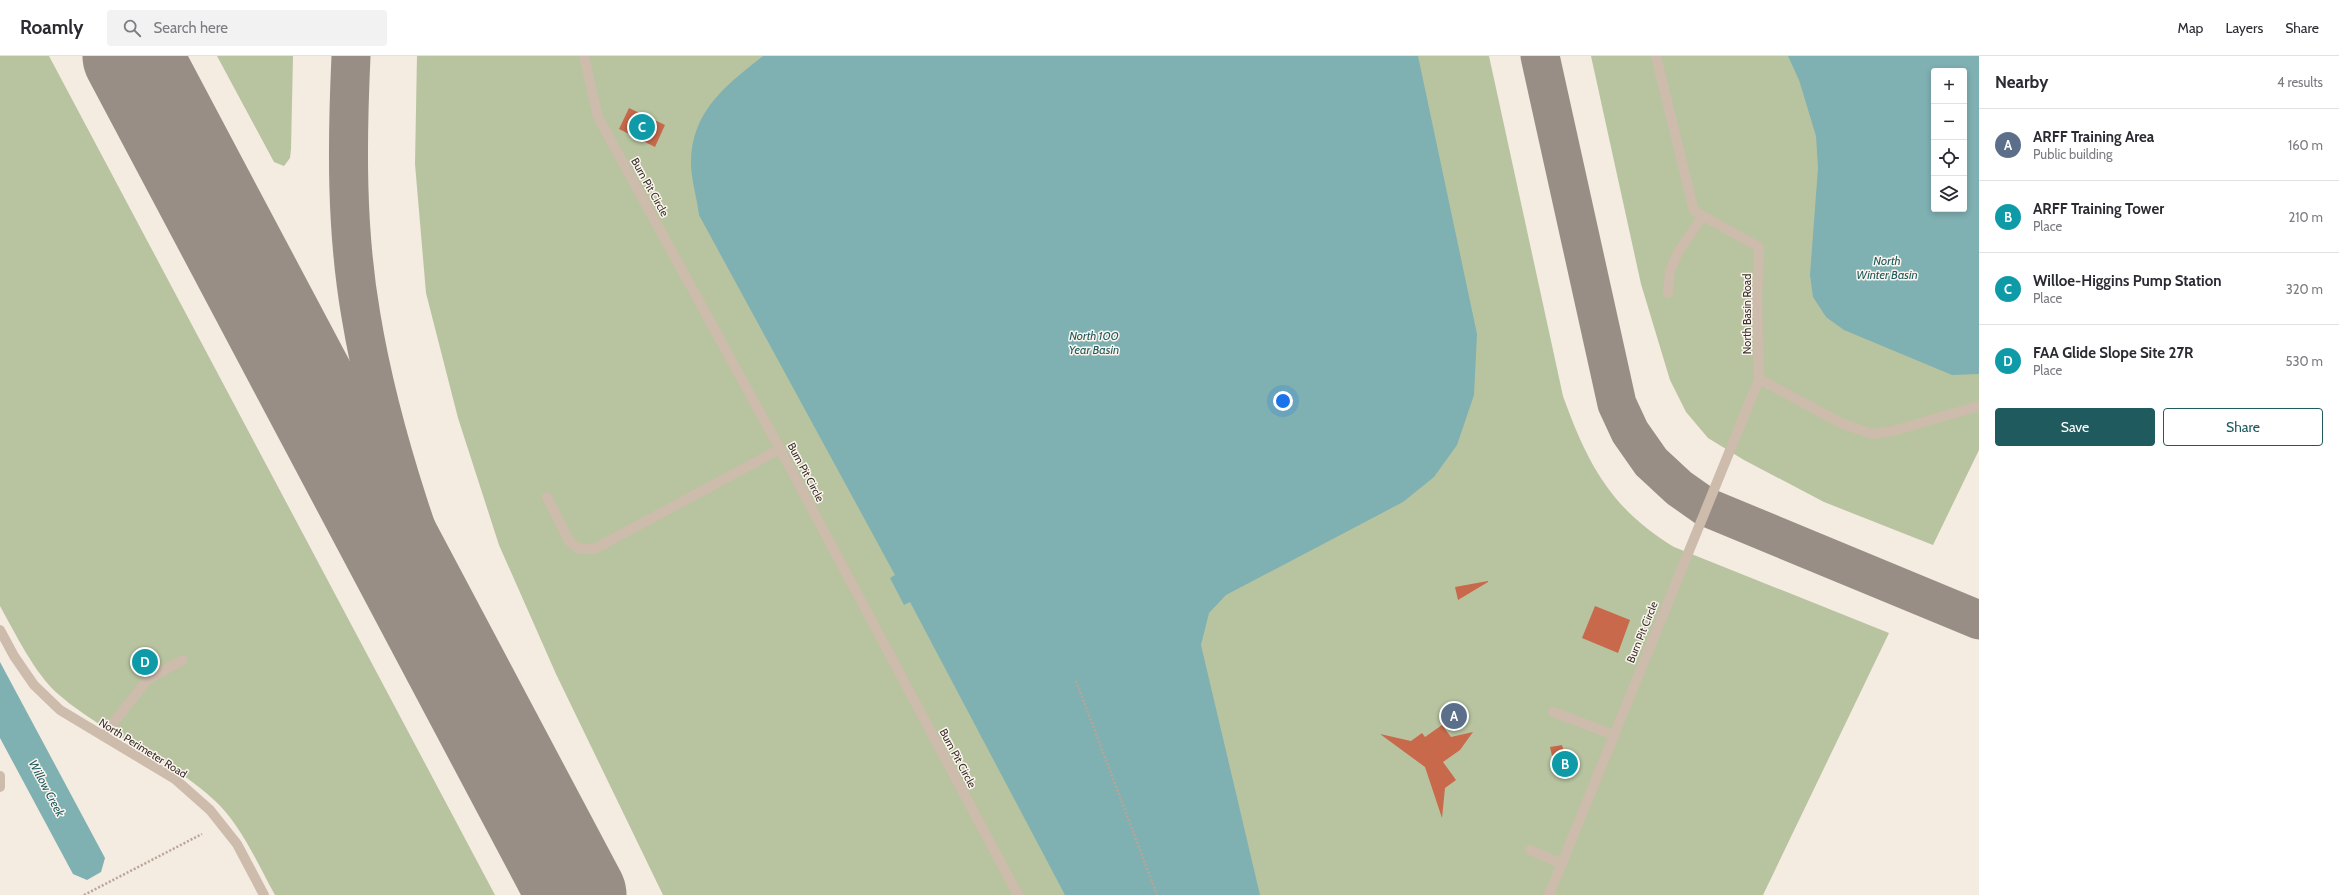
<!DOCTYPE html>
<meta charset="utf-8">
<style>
:root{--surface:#fff;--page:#f2f2f3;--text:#2b2b33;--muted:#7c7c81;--line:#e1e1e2;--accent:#1f5a5e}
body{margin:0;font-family:Cabin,sans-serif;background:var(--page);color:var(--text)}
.controls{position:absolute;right:12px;top:12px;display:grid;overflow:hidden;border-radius:4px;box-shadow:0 2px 6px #0003}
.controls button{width:36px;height:36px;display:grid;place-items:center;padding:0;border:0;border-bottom:1px solid var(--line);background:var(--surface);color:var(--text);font:20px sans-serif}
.you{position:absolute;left:1283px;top:345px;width:14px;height:14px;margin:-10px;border:3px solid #fff;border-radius:50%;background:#1a73e8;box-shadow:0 0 0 6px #1a73e833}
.badge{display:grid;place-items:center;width:26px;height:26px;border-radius:50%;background:var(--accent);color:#fff;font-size:13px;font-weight:700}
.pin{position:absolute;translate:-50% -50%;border:2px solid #fff;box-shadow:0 1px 4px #0006}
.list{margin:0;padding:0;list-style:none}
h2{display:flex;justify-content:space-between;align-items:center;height:52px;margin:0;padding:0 16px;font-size:17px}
h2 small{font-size:13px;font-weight:400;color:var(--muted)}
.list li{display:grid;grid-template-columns:26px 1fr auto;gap:12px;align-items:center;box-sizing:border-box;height:72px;padding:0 16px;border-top:1px solid var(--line)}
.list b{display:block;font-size:15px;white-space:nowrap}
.list p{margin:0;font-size:13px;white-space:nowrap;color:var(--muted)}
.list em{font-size:13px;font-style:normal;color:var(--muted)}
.actions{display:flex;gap:8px;padding:12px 16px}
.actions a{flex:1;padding:9px 0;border:1px solid var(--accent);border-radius:4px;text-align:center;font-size:14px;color:var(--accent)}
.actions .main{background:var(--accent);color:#fff}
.icon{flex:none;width:22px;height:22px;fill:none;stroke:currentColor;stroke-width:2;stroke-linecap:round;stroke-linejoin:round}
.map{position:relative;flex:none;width:1979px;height:839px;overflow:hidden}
header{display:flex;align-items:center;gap:24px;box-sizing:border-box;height:56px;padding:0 20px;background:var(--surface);border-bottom:1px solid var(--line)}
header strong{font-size:19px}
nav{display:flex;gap:22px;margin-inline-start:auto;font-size:14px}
.search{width:280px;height:36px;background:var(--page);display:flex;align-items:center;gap:10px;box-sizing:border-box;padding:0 14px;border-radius:4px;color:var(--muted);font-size:15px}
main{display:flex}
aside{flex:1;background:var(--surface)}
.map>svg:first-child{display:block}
</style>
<header>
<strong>Roamly</strong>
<div class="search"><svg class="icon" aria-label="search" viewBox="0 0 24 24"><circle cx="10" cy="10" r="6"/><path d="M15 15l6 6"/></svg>Search here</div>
<nav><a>Map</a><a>Layers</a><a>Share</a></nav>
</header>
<main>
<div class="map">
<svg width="1979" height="839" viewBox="0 0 1979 839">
<rect width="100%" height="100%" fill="#f4ebe1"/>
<path fill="#b8c4a0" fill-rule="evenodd" d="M0 0H49L495 839H275C257 807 241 768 213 743 166 700 105 679 58 638 35 618 15 577 0 550Z
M217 0H293L291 93 290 102 284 110 274 106Z
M417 0H1489L1563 340C1587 407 1611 453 1674 491L1889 577 1763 839H663L556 618 499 489 458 362 426 237 415 108Z
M1591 0H1979V394L1933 489 1824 446 1744 404 1708 382 1686 356 1670 324 1641 228ZM1934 15H1964V153H1934Z"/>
<path fill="#7fb0b2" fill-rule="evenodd" d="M763 0H1418L1477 278 1474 339 1457 389 1434 421 1403 446 1226 539 1209 557 1201 589 1260 839H1065L910 546 904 549 890 522 895 519 699 159C697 143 692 126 691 110 690 56 725 30 763 0Z
M1788 0H1979V318L1952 319 1844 274 1826 261 1813 241 1810 219 1818 112 1816 80 1799 24ZM1934 15H1964V153H1934Z
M0 606 105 802 101 816 87 824 73 818 0 682Z"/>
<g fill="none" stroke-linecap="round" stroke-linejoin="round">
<path stroke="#988e86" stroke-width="39" d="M351 0C347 87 346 174 361 260 385 405 441 542 492 679
M1540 0 1617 348 1630 376 1651 406 1679 432 1706 451 1979 564"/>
<path stroke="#988e86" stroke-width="99" d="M132 0 577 839"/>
</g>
<path fill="#c8694b" d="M629 52 665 69 655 91 619 73Z
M1488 525V526L1458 544 1455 531Z
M1595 550 1630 564 1618 597 1582 582Z
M1442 669 1451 681 1473 676 1460 694 1443 706 1456 724 1445 732 1442 762 1425 711 1380 678 1411 685 1422 677 1425 681Z
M1562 689 1565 700 1573 698 1576 713 1556 718 1550 691Z"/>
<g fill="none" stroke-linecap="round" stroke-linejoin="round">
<path stroke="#b9a596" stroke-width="2.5" stroke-dasharray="2 2" stroke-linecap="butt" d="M1076 625 1157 839
M84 839 202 778"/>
<path stroke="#cdbbac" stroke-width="10" d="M584 0 598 61 780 393 1018 839
M1668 237 1670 215 1678 196 1703 160
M1759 323 1841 367 1872 378 1893 375 1979 350
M547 441 569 485 579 493H594L780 393
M0 574 14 600 34 629 60 654 175 723 210 754 237 788 264 839
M1553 656 1614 679
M103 680 148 623 183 604
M0 720V731
M1530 794 1562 808
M1549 839 1759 323 1757 244 1759 191 1694 155 1656 0"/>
</g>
<g text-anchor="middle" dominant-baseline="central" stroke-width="3" stroke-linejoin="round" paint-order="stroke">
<g font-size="11" fill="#3b302b" stroke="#fbf5ee">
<text transform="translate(650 131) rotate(61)">Burn Pit Circle</text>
<text transform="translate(1747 258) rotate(-90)">North Basin Road</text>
<text transform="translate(806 416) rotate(62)">Burn Pit Circle</text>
<text transform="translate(1642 576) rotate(-68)">Burn Pit Circle</text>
<text transform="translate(143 692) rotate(32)">North Perimeter Road</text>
<text transform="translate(958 702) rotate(62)">Burn Pit Circle</text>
</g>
<g font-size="12" font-style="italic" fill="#1f5a5e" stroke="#fbf5ee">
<text x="1887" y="204">North<tspan x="1887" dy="14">Winter Basin</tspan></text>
<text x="1094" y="279">North 100<tspan x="1094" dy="14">Year Basin</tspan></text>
<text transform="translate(47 732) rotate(62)">Willow Creek</text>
</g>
</g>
</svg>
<div class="controls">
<button>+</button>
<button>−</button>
<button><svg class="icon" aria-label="locate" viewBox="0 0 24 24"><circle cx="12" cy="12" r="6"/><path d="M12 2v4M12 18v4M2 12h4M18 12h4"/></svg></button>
<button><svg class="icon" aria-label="layers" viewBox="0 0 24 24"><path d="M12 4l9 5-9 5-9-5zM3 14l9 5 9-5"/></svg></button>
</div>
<div class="you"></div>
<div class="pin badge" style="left:1454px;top:660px;background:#5c6f8a">A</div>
<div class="pin badge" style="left:1565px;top:708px;background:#0f9aa8">B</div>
<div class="pin badge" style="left:642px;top:71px;background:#0f9aa8">C</div>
<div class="pin badge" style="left:145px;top:606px;background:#0f9aa8">D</div>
</div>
<aside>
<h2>Nearby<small>4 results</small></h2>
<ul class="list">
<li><span class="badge" style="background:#5c6f8a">A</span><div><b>ARFF Training Area</b><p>Public building</p></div><em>160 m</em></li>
<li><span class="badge" style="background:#0f9aa8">B</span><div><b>ARFF Training Tower</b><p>Place</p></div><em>210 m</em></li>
<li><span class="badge" style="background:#0f9aa8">C</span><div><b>Willoe-Higgins Pump Station</b><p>Place</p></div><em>320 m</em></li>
<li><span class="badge" style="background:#0f9aa8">D</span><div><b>FAA Glide Slope Site 27R</b><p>Place</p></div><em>530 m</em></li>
</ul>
<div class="actions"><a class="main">Save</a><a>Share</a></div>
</aside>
</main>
